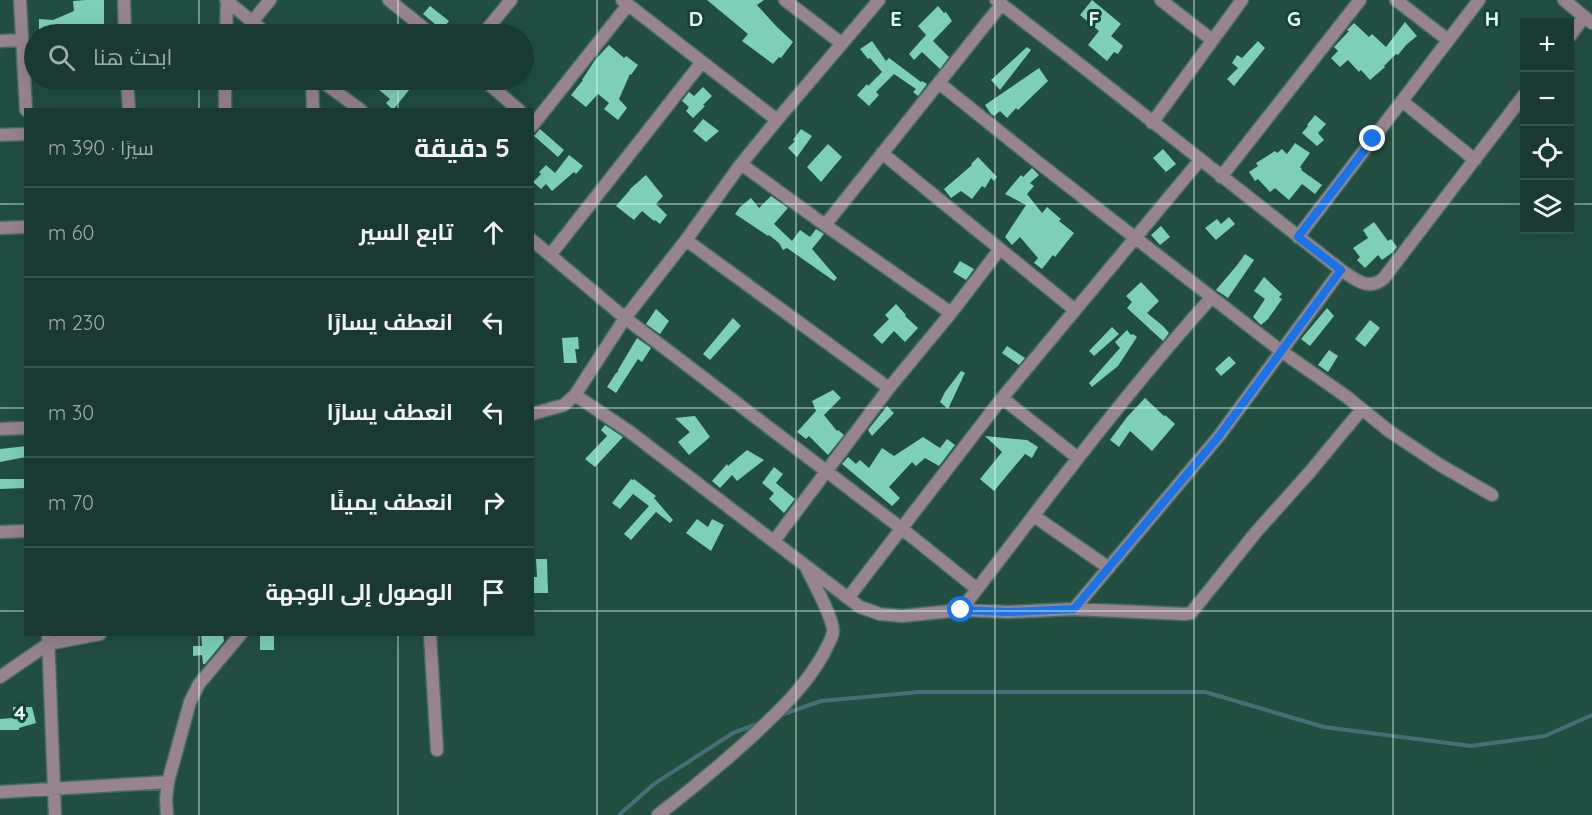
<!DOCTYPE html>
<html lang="ar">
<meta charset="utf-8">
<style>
:root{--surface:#193a30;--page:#224138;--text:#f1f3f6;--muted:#9fadab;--line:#37544c}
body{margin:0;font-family:Quicksand,Cairo,sans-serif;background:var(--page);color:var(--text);direction:rtl}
.controls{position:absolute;right:18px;top:18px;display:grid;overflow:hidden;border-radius:0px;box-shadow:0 6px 24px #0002}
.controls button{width:54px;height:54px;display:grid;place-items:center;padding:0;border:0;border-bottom:2px solid var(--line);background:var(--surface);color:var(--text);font:30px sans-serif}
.stop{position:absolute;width:18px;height:18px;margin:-14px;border:4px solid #1a73e8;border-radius:50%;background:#fff}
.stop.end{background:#1a73e8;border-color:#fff;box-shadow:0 2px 6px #0008}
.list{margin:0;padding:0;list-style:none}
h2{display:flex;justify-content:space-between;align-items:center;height:78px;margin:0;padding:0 24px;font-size:26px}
h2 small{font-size:20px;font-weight:400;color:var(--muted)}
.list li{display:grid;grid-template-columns:39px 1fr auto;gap:18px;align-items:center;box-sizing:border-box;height:90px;padding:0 24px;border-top:2px solid var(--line)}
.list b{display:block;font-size:22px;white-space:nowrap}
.list em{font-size:20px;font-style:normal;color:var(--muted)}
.icon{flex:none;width:33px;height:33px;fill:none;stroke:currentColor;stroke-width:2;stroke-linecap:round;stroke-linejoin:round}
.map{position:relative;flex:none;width:1592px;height:815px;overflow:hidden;direction:ltr}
.search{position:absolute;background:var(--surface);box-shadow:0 6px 24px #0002;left:24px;top:24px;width:510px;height:66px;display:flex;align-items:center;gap:15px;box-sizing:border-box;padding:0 21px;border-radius:33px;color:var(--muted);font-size:22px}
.panel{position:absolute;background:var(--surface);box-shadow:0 6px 24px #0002;left:24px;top:108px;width:510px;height:528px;border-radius:0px;direction:rtl}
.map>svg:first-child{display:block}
</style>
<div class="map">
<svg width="1592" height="815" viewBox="0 0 1592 815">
<rect width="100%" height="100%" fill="#214e40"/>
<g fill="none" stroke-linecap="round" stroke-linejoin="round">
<path stroke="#496d77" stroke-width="4" d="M781 715 821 701 919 692H1205L1324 727 1471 746 1545 736 1592 715
M619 815 654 784 733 733 760 723"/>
</g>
<path fill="#7dd0b6" d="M86 0H104V30L85 31V34H69L68 26 54 29H39V19L53 20 74 11 73 1Z
M707 0H764L757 5 776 26 793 42 781 58 779 57 773 64 742 41 748 34Z
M1092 0 1121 24 1111 36 1123 46 1118 54 1114 52 1107 61 1088 45 1099 31 1080 15Z
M430 6 449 21 442 30 423 14Z
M938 6 944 13 946 12 952 21 933 41 949 57 940 69 922 52 914 60 909 54 926 35 918 26Z
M1405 22 1417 36 1406 45 1398 55 1396 54 1384 66 1385 67 1370 80 1361 70 1359 72 1348 60 1340 67 1331 58 1338 51 1334 47 1349 31 1347 30 1354 23 1369 37 1372 34 1386 47Z
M200 24V34H161V28Z
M872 41 886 61 889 58 921 82 922 81 927 84 918 96 913 92 916 89 894 74 876 92 879 95 869 106 857 95 867 84 868 86 882 72 870 58 868 59 860 49Z
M1258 41 1265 48 1234 86 1227 79 1238 68 1232 63 1237 55 1242 58Z
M609 45 624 58 626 56 638 65 631 75 630 74 619 99 627 108 618 120 604 109 609 103 598 94 586 107 571 95 583 80H582L595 60Z
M1027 47 1031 50 1000 90 991 80Z
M1039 68 1048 81 1018 110 1016 108 1007 118 1000 111 994 116 991 114 985 105Z
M367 80H417L393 110 386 103 390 99Z
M703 87 712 96 703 105 705 106 693 118 686 111 689 107 682 101 689 92 694 96Z
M1315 115 1326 124 1318 133 1324 140 1317 146 1302 133 1308 126 1307 125Z
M703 119 719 131 706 142 693 131Z
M540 129 564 150 558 157 534 136Z
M801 129 812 136 797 157 788 148 795 141 793 140Z
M1295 143 1310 153 1300 167 1302 169 1301 170 1322 185 1315 194 1302 184 1289 200 1275 188 1270 192 1258 179 1255 181 1249 172 1258 166 1256 163 1275 151 1277 153 1282 149 1287 154Z
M828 144 842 157 821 182 807 167Z
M1163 149 1176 164 1166 172 1153 158Z
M569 155 583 166 576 174 574 172 552 191 546 184 541 189 533 182 541 174 539 172 546 165 555 173Z
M978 157 997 177 994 181 991 178 985 188 982 186 972 199 961 191 951 198 944 189 972 165 971 164Z
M1032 168 1039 175 1030 183 1034 186 1027 194 1042 213 1047 207 1061 219 1059 221 1074 233 1055 257 1053 255 1042 269 1034 263 1038 258 1020 237 1012 245 1005 237 1026 205 1005 194 1021 175 1023 177Z
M646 175 663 196 656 204 667 215 660 224 655 220 654 221 642 211 634 220 616 206 630 190V189Z
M771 196 788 208 774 224 792 241 800 230 810 237 816 229 824 234 812 249 837 278 834 281 787 248 783 250 779 243 769 235 768 236 735 214 740 207 751 198 759 208Z
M1229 217 1235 224 1216 240 1205 228 1217 219 1221 224Z
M1374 222 1388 241 1391 239 1397 247 1393 252 1382 260 1378 255 1365 268 1357 260 1360 257 1353 248 1368 238 1363 230Z
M1161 226 1170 237 1160 245 1151 235Z
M1245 254 1254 260 1228 298 1216 290 1238 264Z
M960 261 974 269 966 280 953 272Z
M1264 277 1282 294 1279 297 1282 299 1268 319 1261 325 1253 317 1265 299 1254 291Z
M1141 282 1159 301 1147 313 1163 326 1169 333 1163 341 1127 308 1132 302 1126 296Z
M896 304 906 315 905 316 918 328 905 342 894 331 882 344 873 335 889 319 885 315Z
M1327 308 1334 316 1310 346 1301 339Z
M656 309 669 321 660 334 646 324Z
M733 318 741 326 710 360 703 354Z
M1370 320 1380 328 1365 347 1355 339Z
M1112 327 1119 334 1094 356 1089 351Z
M1127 330 1131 335 1133 334 1137 337 1118 366 1092 387 1089 383 1120 348 1115 342Z
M578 337 579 349H575L577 363H564L562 338Z
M637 338 651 348 642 362 638 359 616 393 607 387 616 373 618 372V370Z
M1007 346 1025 358 1019 365 1002 353Z
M1329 350 1338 356 1328 372 1318 365Z
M1229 356 1236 363 1221 376 1215 369Z
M961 371 965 373 948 409 940 402 945 392Z
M833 390 841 398 824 415 837 431 838 430 844 435 828 455 809 436 806 439 797 432 816 411 812 401Z
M1145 398 1164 416 1165 415 1175 424 1152 451 1130 431 1119 447 1110 440 1127 417Z
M887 406 894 413 872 436 868 430Z
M695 416 710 437 689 455 678 442 690 432 675 418Z
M605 425 623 437 595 467 585 459 607 436 601 430Z
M985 436 1027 440 1038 447 1032 458 1025 454 994 491 980 479 1002 452Z
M923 437 940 448 947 439 955 445 939 466 925 458 916 466 912 462 889 487 900 498 892 506 842 464 848 457 856 464 860 460 869 468 882 448 894 456Z
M26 446V457L0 462V449Z
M747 450 764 460 737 481 732 475 720 488 712 481 727 464 728 466Z
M774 467 783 474 776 483 795 499 784 513 769 499 774 493 762 483Z
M0 479H26V488L0 489Z
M631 479 633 480 634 479 656 496 654 498 673 520 670 523 656 512 631 540 624 534 649 506 633 494 620 509 612 503Z
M697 519 708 527 712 519 724 525 711 551 686 533Z
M536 559H547L548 593H534V577H537Z
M201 634H223L224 641 205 664H203L202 655 193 656V646H202Z
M260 634H274V650H260Z
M13 707H32L36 723 19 728V730H0V719L13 718Z"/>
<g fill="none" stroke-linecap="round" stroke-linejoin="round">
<defs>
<path id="minor" d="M20 0 26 110
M124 0 125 34
M226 0 267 34
M389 0 431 34
M622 0 777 120
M785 0 841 43
M996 0 1078 63 1341 270C1355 279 1368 292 1384 278L1524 95
M1161 0 1212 40
M1396 0 1448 40
M1564 0 1592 23
M252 22 270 0
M226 34 227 1
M483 34 511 0
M1570 36 1584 17
M0 41 22 40
M127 80 129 110
M312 80 313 110
M320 80 361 110
M484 80 519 110
M939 83 1035 160 1281 351 1347 397 1389 431 1440 465 1492 495
M1402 101 1475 160
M225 110V80
M1152 123 1242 0
M532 126 628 5
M0 135 26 134
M882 153 1075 310
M741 164 825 225 951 313
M1221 177 1360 0
M825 225 1001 5
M0 228 26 227
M1298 237 1479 0
M532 240 625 318 901 528 977 589
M686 240 889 388
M551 254 702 62
M575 395 630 432 848 598 860 607 880 614 902 616 961 610 1008 612 1074 609 1185 614 1191 613 1257 531 1309 473 1362 409
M1002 398 1078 458
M532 414 564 405 575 395 625 318 686 240 741 164 777 120 879 0
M0 429 26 428
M1034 516 1109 568
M0 532 26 531
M774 541 889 388 951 313 1000 249
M848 598 1002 398 1200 160
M1074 609 1219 436 1341 270
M961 610C1042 505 1122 397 1211 298
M48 634 55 815
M430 634 437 750
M0 677 48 644 100 634
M0 792 168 782
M167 815 166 799 168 782 190 702 199 684 241 634
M658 815C688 792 718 767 746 742 776 714 804 689 824 653 827 646 832 639 833 632 834 619 813 582 807 569"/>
</defs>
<use href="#minor" stroke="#446d60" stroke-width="15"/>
<use href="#minor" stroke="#97848c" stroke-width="12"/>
</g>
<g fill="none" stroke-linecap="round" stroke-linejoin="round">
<path stroke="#1a73e8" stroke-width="8" d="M961 610 1008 612 1074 609 1219 436 1341 270 1298 237 1373 139"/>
</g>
<path fill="none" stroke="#e4fbf3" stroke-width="1.5" stroke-opacity="0.55" d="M199 0V34M398 0V34M597 0V815M796 0V815M995 0V815M1194 0V815M1393 0V815M199 80V110M398 80V110M0 204H26M532 204H1524M1570 204H1592M0 408H26M532 408H1592M0 611H26M532 611H1592M199 634V815M398 634V815"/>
<g font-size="20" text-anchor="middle" font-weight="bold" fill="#e4fbf3" stroke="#164336" stroke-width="6" stroke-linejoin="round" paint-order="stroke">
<text x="696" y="26">D</text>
<text x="896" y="26">E</text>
<text x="1094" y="26">F</text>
<text x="1294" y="26">G</text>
<text x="1492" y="26">H</text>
<text x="20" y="720">4</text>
</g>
</svg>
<div class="controls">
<button>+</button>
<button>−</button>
<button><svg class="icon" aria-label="locate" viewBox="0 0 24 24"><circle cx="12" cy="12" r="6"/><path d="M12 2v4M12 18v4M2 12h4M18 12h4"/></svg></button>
<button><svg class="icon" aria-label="layers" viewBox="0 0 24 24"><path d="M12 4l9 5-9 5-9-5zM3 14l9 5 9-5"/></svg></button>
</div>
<div class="stop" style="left:961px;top:610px"></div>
<div class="stop end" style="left:1373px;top:139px"></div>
<div class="search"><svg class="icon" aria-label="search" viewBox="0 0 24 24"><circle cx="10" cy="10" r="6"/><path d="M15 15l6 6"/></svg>ابحث هنا</div>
<section class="panel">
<h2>5 دقيقة<small>سيرًا · 390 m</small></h2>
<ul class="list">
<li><svg class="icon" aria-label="ahead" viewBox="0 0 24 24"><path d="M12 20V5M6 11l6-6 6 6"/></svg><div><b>تابع السير</b></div><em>60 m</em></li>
<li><svg class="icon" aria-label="left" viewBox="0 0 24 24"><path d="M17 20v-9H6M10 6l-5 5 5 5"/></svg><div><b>انعطف يسارًا</b></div><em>230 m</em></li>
<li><svg class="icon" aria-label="left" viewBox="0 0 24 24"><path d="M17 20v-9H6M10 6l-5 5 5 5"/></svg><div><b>انعطف يسارًا</b></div><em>30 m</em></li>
<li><svg class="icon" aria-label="right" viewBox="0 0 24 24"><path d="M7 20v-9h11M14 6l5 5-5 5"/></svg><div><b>انعطف يمينًا</b></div><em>70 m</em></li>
<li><svg class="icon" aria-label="arrive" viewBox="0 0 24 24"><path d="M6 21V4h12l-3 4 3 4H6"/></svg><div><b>الوصول إلى الوجهة</b></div></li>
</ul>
</section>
</div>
